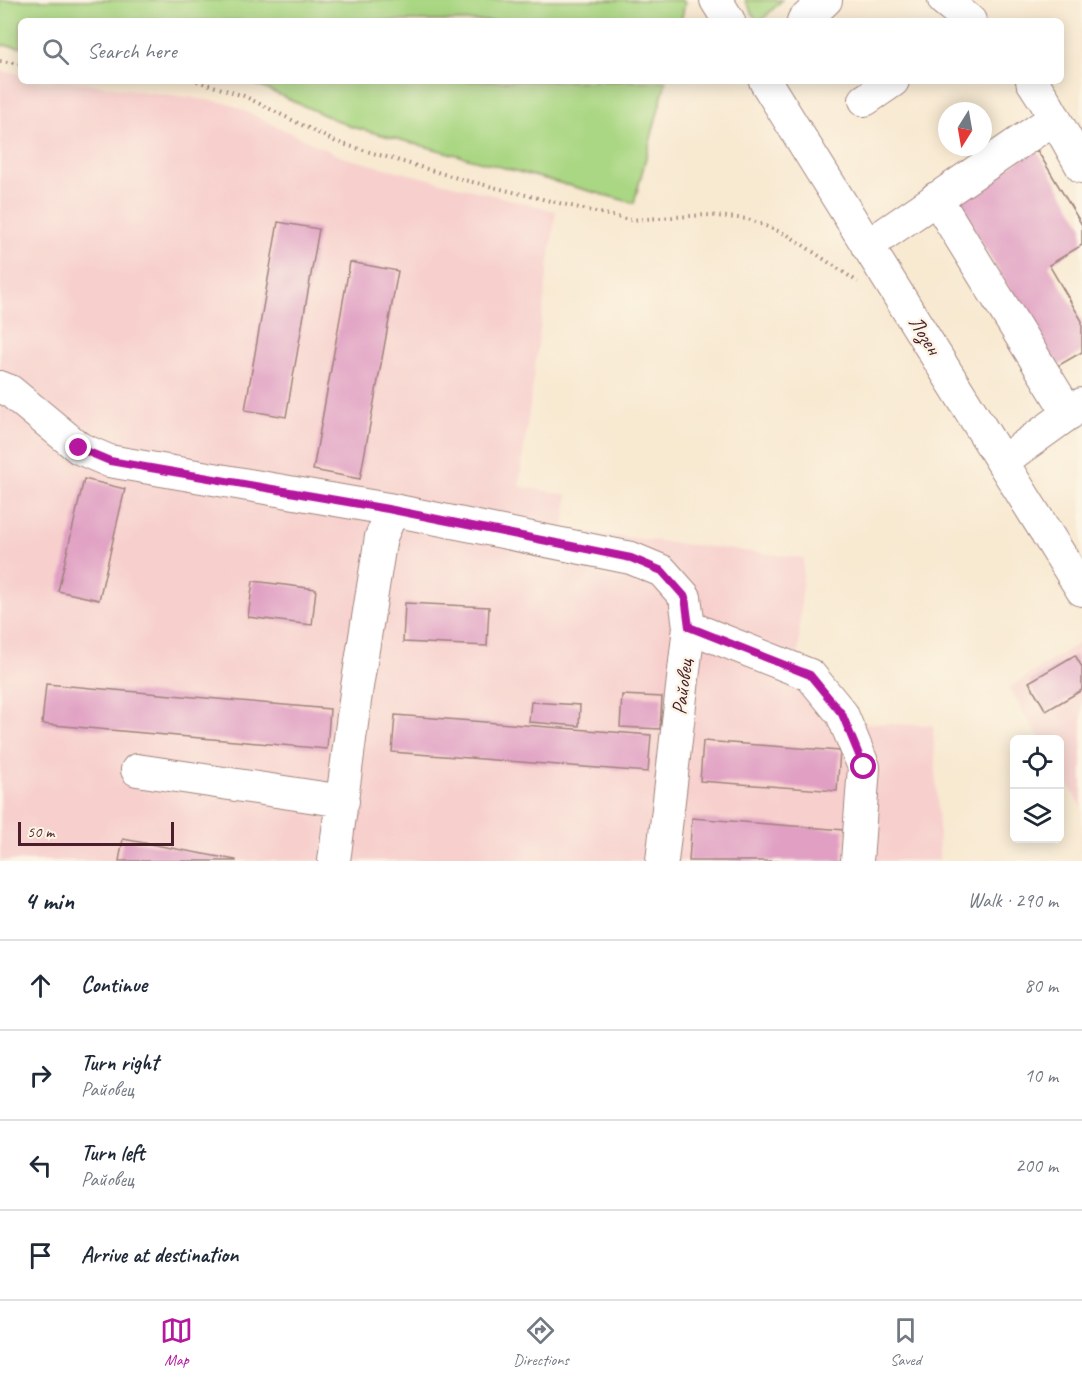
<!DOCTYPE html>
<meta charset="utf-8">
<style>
:root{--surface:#fff;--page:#f2f2f3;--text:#1f2937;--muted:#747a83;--line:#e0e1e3;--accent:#b5179e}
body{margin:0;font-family:Caveat,sans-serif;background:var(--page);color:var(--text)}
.controls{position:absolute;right:18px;bottom:18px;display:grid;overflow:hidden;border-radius:9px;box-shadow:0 3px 15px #0003}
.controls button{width:54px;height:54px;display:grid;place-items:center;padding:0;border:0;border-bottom:2px solid var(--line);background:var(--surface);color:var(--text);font:30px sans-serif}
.compass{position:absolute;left:938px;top:102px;width:54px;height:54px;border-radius:50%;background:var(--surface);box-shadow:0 3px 15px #0003;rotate:191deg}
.scale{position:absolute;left:18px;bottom:15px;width:156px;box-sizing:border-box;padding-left:6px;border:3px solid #4a1f2b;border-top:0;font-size:16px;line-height:21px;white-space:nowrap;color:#4a1f2b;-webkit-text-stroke:4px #fcf5e5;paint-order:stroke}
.stop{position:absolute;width:18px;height:18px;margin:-14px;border:4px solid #b5179e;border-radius:50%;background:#fff}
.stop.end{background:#b5179e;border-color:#fff;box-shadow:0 2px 6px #0008}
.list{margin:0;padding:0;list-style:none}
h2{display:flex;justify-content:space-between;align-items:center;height:78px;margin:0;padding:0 24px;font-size:26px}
h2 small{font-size:20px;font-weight:400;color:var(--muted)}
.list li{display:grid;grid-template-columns:39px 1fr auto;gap:18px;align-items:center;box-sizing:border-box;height:90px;padding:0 24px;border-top:2px solid var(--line)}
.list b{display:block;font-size:22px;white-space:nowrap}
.list p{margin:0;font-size:20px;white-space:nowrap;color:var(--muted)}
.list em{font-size:20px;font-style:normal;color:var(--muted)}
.icon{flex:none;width:33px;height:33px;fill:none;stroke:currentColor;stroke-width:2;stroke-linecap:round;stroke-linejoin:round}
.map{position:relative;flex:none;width:1082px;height:861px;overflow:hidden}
.search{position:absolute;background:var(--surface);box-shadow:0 3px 15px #0003;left:18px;right:18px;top:18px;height:66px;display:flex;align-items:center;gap:15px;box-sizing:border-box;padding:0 21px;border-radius:9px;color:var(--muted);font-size:22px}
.sheet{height:438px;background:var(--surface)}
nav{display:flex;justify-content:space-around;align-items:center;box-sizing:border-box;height:84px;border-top:2px solid var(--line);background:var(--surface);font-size:16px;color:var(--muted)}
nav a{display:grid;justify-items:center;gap:3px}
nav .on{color:var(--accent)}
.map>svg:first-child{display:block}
</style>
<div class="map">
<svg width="1082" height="861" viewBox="0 0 1082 861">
<rect width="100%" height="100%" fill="#fcf5e5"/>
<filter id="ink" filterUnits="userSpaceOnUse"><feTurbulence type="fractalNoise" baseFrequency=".0167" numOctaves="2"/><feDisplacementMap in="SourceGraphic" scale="12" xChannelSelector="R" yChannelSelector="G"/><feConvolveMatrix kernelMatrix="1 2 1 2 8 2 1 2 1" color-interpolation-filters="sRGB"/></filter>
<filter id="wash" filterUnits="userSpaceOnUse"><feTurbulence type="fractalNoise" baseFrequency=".008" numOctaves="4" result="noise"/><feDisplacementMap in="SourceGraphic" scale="24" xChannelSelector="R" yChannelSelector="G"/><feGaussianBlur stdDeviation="1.35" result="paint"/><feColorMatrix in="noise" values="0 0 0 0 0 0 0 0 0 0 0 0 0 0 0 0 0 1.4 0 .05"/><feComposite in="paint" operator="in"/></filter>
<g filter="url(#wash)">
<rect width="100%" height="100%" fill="#f8e9d1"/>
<path fill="#f7d0cd" d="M0 71 21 74V81H71L228 103 342 157 556 211 519 486 568 495 564 530 804 558 798 658 861 723 933 725 939 828V861H0Z
M1082 641V808L1060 771V740L1040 739 1009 688Z"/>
<path fill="#aad783" stroke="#7a7b57" stroke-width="1.5" d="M0 0H683L685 3 681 21H21V47L0 45Z
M745 0H782L761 21H757Z
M248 81H666L634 203 349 126Z"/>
<g id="blocks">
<path fill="#e09fc3" d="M1037 150 1082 225V245L1049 265 1082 321V352L1056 367 955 199Z
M278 222 319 229 286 417 245 410Z
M350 262 398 271 360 479 313 470Z
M84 479 125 489 99 600 58 591Z
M253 581 316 589 312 625 248 617Z
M405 603 489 607 487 646 403 642Z
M1075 655 1082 667V690L1046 711 1029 682Z
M46 684 330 709 327 749 42 724Z
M622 695 662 697 660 729 620 727Z
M531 702 580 705 579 726 529 722Z
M395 715 651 735 648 772 392 752Z
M703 741 840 751 837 791 700 781Z
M692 818 844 830 842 861H689Z
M123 839 236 860V861H119Z"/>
</g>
</g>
<g filter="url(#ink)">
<use href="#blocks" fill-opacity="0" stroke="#a1847e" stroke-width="1.5"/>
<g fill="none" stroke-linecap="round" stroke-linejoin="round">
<defs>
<path id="minor" d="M716 0 729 21
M944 0 970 21
M803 21 826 0
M765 81 1082 590
M1032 81 1045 101 1082 167
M865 100 893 81
M936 198 1069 414
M867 246 1055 118
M0 387 10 391 79 448 109 461 388 509 631 558 662 571 685 597 689 627 662 861
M1003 461 1082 404
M689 627 810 675 842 714 864 767 857 861
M137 770 343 801
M334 861 356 693 381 537 393 510"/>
</defs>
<use href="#minor" stroke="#a1847e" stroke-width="34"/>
<path stroke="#a1847e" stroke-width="4" stroke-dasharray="1.5 4.5" stroke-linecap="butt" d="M0 61 21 64
M197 81 244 96 336 142 464 180 629 220 706 215 748 219 788 235 858 282"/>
<use href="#minor" stroke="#fff" stroke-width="32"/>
</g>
</g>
<g fill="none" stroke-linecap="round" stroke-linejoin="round" filter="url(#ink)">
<path stroke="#b5179e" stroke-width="8" d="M79 448 110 461 388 509 631 558 662 571 685 597 689 627 810 675 842 714 864 767"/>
</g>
<g text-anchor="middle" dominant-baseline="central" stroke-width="5" stroke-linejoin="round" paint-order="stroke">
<g font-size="21" fill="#4a1f2b" stroke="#fcf5e5">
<text transform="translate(925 335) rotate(58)">Лозен</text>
<text transform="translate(682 687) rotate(-83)">Райовец</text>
</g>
</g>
</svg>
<div class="controls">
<button><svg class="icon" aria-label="locate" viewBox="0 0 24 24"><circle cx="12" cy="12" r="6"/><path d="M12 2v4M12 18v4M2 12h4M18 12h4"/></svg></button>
<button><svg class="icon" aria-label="layers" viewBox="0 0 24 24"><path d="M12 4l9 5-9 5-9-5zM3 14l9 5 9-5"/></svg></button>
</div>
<svg class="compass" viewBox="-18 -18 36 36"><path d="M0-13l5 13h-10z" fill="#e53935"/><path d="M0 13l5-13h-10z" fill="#747a83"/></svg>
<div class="scale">50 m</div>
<div class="stop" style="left:864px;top:767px"></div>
<div class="stop end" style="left:79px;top:448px"></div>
<div class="search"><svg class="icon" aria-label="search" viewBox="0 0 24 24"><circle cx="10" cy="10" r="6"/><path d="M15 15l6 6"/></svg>Search here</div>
</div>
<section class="sheet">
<h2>4 min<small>Walk · 290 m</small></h2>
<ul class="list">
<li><svg class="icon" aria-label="ahead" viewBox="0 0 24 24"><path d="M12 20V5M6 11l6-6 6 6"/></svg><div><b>Continue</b></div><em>80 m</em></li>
<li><svg class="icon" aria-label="right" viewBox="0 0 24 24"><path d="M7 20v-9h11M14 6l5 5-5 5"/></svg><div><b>Turn right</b><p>Райовец</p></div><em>10 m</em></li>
<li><svg class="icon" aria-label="left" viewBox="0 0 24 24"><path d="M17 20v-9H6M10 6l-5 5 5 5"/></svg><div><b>Turn left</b><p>Райовец</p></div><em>200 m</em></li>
<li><svg class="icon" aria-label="arrive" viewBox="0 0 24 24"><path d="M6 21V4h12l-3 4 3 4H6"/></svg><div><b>Arrive at destination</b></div></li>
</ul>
</section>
<nav>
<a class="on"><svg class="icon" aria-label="map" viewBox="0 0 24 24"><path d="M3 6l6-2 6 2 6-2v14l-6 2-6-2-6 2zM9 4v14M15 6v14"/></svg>Map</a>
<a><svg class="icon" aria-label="directions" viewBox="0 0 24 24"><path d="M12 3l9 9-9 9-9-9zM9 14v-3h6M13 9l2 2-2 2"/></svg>Directions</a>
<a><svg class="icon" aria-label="saved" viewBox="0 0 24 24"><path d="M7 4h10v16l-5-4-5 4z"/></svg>Saved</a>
</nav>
